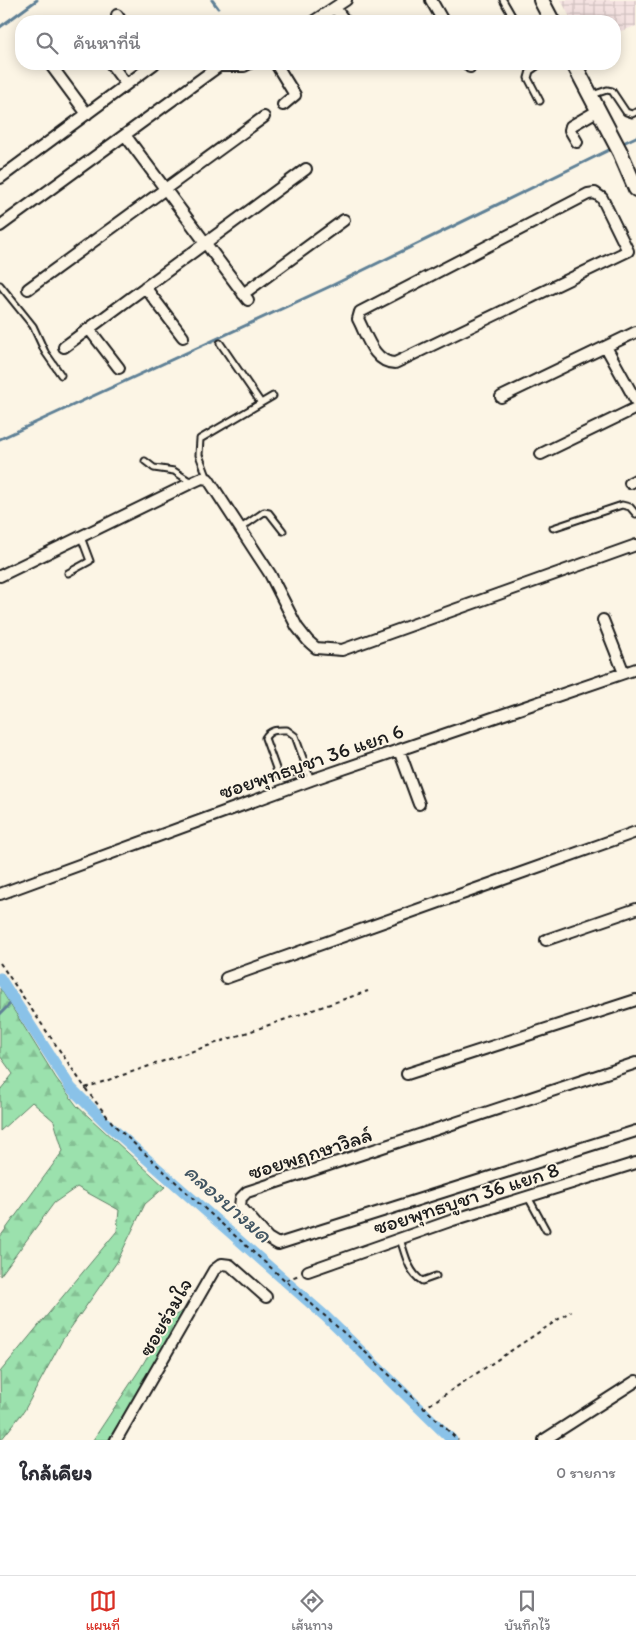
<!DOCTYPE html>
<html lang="th">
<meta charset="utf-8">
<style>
:root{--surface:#fff;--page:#f2f2f3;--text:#2b2b33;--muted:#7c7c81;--line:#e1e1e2;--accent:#d93025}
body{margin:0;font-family:Itim,"Playpen Sans Thai",sans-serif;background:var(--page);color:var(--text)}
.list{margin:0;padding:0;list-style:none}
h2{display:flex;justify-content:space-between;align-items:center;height:65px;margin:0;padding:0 20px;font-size:21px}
h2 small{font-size:16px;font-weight:400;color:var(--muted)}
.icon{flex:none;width:28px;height:28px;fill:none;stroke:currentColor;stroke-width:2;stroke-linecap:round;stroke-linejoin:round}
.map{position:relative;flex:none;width:636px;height:1440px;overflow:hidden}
.search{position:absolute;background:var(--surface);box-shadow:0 2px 12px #0003;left:15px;right:15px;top:15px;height:55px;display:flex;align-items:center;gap:12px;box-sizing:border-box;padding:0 18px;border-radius:20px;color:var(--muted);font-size:19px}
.sheet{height:135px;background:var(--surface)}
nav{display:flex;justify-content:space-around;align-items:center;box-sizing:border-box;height:70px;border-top:1px solid var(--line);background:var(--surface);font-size:14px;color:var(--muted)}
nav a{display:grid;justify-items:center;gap:2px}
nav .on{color:var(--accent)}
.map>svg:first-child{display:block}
</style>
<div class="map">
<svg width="636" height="1440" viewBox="0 0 636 1440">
<defs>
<pattern id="industrial-grid" width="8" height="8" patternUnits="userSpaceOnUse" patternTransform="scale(1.25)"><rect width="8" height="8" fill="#f4e2e1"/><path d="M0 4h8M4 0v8" fill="none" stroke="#d1c1c0"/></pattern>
<pattern id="forest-firs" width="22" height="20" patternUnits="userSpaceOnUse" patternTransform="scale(1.25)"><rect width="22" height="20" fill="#9be1ad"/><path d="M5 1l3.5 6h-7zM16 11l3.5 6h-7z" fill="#85c094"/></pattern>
</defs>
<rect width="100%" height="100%" fill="#fcf5e5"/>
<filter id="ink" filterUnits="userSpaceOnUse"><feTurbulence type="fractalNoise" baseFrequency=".02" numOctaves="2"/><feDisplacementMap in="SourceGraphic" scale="10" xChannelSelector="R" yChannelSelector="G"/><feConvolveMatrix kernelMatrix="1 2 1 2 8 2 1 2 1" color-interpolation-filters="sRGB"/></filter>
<g filter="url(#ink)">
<path fill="url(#industrial-grid)" d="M561 0H636V26L615 33V21H572Z"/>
<path fill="url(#forest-firs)" stroke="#5c7e64" d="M0 988 56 1078 77 1106 165 1187 145 1204 117 1262 63 1339 24 1411 1 1440 0 1372 117 1231 119 1210 77 1187 54 1203 0 1276V1237L63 1151 54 1121 32 1102 0 1131V1090L13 1074 0 1056Z
M192 1306 108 1440H93L140 1369 170 1318Z"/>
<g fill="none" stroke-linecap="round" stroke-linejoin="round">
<path stroke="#5e8096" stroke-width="3" d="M212 0 218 8
M0 27 37 0
M621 144 636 137
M0 439 333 285 613 148
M0 1014 15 999"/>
<path stroke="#8ac2e8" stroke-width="11" d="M0 978 71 1088 106 1123 325 1316 452 1440"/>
<defs>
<path id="service" d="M503 0 515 21
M540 64 530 71 528 78 540 101
M592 95 607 90 612 91 626 112 632 114 636 112
M0 285 33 326 45 352 61 375
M220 343 261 403
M145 461 154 468 174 471 191 482
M208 479 199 455 200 439 273 396
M241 528 264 512 269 513 283 531
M553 528 622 505 630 507 636 514
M68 573 90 561 81 537
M307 768 285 775 278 774 265 738C270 729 278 730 287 730L295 736 311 780
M528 1197 546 1230
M400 1239C405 1253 408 1272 422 1281L436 1276"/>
<path id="minor" d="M431 0 443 21
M335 8 345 21
M117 15 121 21
M314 21 346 0
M50 64 87 114
M111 64 126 84
M276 64 295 95 283 105
M468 64 470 67
M125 135 248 300
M577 142 570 130 571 126 597 111
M0 178 154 64
M595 193 602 198 628 251 395 363C374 363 367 336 358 319L360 312 588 194Z
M0 226 219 66H244L248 64
M145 287 183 337
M28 289 264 117
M243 294 344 220
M89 329 119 368
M64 347 306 169
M606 347 636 401
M501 397 636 332
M541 454 636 408
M630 483 636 480
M0 576 191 483 202 478 208 479 270 574 297 627 308 641 316 648 342 650 636 545
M603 620 624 673
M399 750 419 804
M0 894 311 780 636 669
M546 940 636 909
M226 978 636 832
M636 1063 247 1192 241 1198 240 1206 268 1238 278 1244 636 1131
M407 1074 636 1000
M308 1271 453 1220 636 1163
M116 1440 214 1270 222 1264 230 1265 266 1297
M544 1440 636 1381"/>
<path id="tertiary" d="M541 0 552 21
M574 64 620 152 636 189"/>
</defs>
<use href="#service" stroke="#1c1c1c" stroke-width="9"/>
<use href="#minor" stroke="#1c1c1c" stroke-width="14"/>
<use href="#tertiary" stroke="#1c1c1c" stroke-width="18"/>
<path stroke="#1c1c1c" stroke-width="2" stroke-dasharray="4 4" stroke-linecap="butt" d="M0 963 88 1092 114 1125 195 1200 362 1349 458 1440
M85 1088 368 991
M286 1280 299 1275
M423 1409 571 1311"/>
<use href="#service" stroke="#fcf5e5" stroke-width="5"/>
<use href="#minor" stroke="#fcf5e5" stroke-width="10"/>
<use href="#tertiary" stroke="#fcf5e5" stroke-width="14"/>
</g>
</g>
<g text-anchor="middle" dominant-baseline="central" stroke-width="4" stroke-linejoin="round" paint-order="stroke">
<g font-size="21" fill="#1c1c1c" stroke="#fcf5e5">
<text transform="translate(311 761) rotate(-19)">ซอยพุทธบูชา 36 แยก 6</text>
<text transform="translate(310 1153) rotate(-18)">ซอยพฤกษาวิลล์</text>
<text transform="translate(466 1198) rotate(-18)">ซอยพุทธบูชา 36 แยก 8</text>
<text transform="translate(165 1317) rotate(-60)">ซอยร่วมใจ</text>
</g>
<g font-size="22" font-style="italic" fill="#425663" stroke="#fcf5e5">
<text transform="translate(228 1203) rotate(41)">คลองบางมด</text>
</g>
</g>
</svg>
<div class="search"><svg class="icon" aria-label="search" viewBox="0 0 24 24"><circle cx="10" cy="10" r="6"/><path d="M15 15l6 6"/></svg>ค้นหาที่นี่</div>
</div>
<section class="sheet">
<h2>ใกล้เคียง<small>0 รายการ</small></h2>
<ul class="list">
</ul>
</section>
<nav>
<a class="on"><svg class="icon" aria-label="map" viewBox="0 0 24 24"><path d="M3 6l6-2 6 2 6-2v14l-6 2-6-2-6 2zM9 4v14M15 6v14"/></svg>แผนที่</a>
<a><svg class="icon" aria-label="directions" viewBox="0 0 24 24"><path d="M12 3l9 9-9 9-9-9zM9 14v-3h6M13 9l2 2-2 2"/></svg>เส้นทาง</a>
<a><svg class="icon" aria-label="saved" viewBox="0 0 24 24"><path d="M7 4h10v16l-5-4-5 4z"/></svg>บันทึกไว้</a>
</nav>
